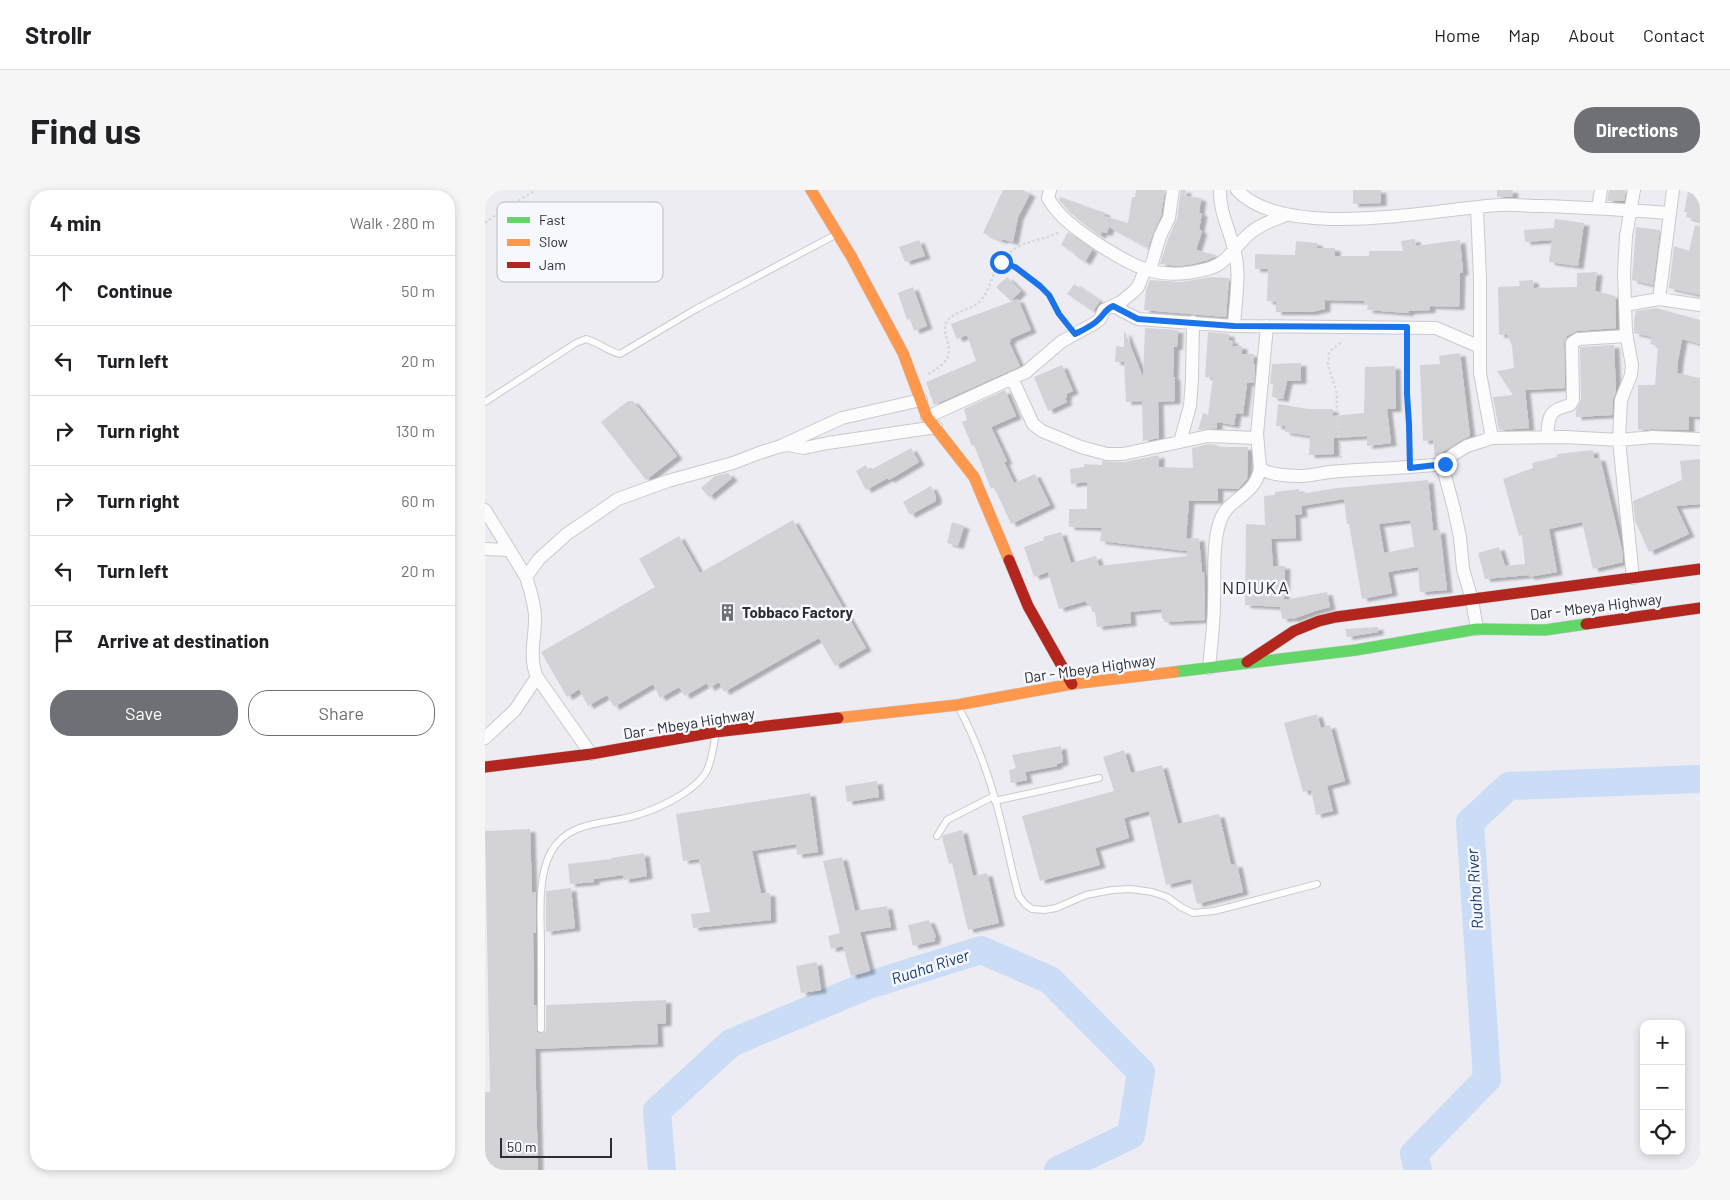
<!DOCTYPE html>
<meta charset="utf-8">
<style>
:root{--surface:#fff;--page:#f6f6f6;--text:#202124;--muted:#757577;--line:#e0e0e0;--accent:#6f7075}
body{margin:0;font-family:Barlow,sans-serif;background:var(--page);color:var(--text)}
.controls{position:absolute;right:15px;bottom:15px;display:grid;overflow:hidden;border-radius:10px;box-shadow:0 2px 8px #0003}
.controls button{width:45px;height:45px;display:grid;place-items:center;padding:0;border:0;border-bottom:1px solid var(--line);background:var(--surface);color:var(--text);font:25px sans-serif}
.scale{position:absolute;left:15px;bottom:12px;width:112px;box-sizing:border-box;padding-left:5px;border:2px solid #2c2d31;border-top:0;font-size:14px;line-height:18px;white-space:nowrap;color:#2c2d31;-webkit-text-stroke:4px #f7f7fe;paint-order:stroke}
.stop{position:absolute;width:15px;height:15px;margin:-11px;border:4px solid #1a73e8;border-radius:50%;background:#fff}
.stop.end{background:#1a73e8;border-color:#fff;box-shadow:0 1px 5px #0008}
.list{margin:0;padding:0;list-style:none}
h2{display:flex;justify-content:space-between;align-items:center;height:65px;margin:0;padding:0 20px;font-size:21px}
h2 small{font-size:16px;font-weight:400;color:var(--muted)}
.list li{display:grid;grid-template-columns:32px 1fr auto;gap:15px;align-items:center;box-sizing:border-box;height:70px;padding:0 20px;border-top:1px solid var(--line)}
.list b{display:block;font-size:19px;white-space:nowrap}
.list em{font-size:16px;font-style:normal;color:var(--muted)}
.actions{display:flex;gap:10px;padding:15px 20px}
.actions a{flex:1;padding:11px 0;border:1px solid var(--accent);border-radius:20px;text-align:center;font-size:18px;color:var(--accent)}
.actions .main{background:var(--accent);color:#fff}
.icon{flex:none;width:28px;height:28px;fill:none;stroke:currentColor;stroke-width:2;stroke-linecap:round;stroke-linejoin:round}
.map{position:relative;flex:none;width:1215px;height:980px;overflow:hidden;border-radius:20px}
header{display:flex;align-items:center;gap:30px;box-sizing:border-box;height:70px;padding:0 25px;background:var(--surface);border-bottom:1px solid var(--line)}
header strong{font-size:24px}
nav{display:flex;gap:28px;margin-inline-start:auto;font-size:18px}
.intro{display:flex;align-items:center;justify-content:space-between;box-sizing:border-box;height:120px;padding:0 30px}
h1{margin:0;font-size:35px}
.button{padding:12px 22px;border-radius:20px;background:var(--accent);color:#fff;font-size:18px;font-weight:700}
main{display:flex;gap:30px;padding:0 30px}
aside{flex:1;background:var(--surface);border-radius:20px;box-shadow:0 2px 8px #0003}
.map>svg:first-child{display:block}
</style>
<header>
<strong>Strollr</strong>
<nav><a>Home</a><a>Map</a><a>About</a><a>Contact</a></nav>
</header>
<div class="intro"><h1>Find us</h1><a class="button">Directions</a></div>
<main>
<aside>
<h2>4 min<small>Walk · 280 m</small></h2>
<ul class="list">
<li><svg class="icon" aria-label="ahead" viewBox="0 0 24 24"><path d="M12 20V5M6 11l6-6 6 6"/></svg><div><b>Continue</b></div><em>50 m</em></li>
<li><svg class="icon" aria-label="left" viewBox="0 0 24 24"><path d="M17 20v-9H6M10 6l-5 5 5 5"/></svg><div><b>Turn left</b></div><em>20 m</em></li>
<li><svg class="icon" aria-label="right" viewBox="0 0 24 24"><path d="M7 20v-9h11M14 6l5 5-5 5"/></svg><div><b>Turn right</b></div><em>130 m</em></li>
<li><svg class="icon" aria-label="right" viewBox="0 0 24 24"><path d="M7 20v-9h11M14 6l5 5-5 5"/></svg><div><b>Turn right</b></div><em>60 m</em></li>
<li><svg class="icon" aria-label="left" viewBox="0 0 24 24"><path d="M17 20v-9H6M10 6l-5 5 5 5"/></svg><div><b>Turn left</b></div><em>20 m</em></li>
<li><svg class="icon" aria-label="arrive" viewBox="0 0 24 24"><path d="M6 21V4h12l-3 4 3 4H6"/></svg><div><b>Arrive at destination</b></div></li>
</ul>
<div class="actions"><a class="main">Save</a><a>Share</a></div>
</aside>
<div class="map">
<svg width="1215" height="980" viewBox="0 0 1215 980">
<defs>
<filter id="shadow"><feDropShadow dx="5.5" dy="3" stdDeviation="1" flood-color="#0004"/></filter>
</defs>
<rect width="100%" height="100%" fill="#ececf2"/>
<g fill="none" stroke-linecap="round" stroke-linejoin="round">
<path stroke="#cadcf6" stroke-width="28" d="M177 980 172 921 246 853 381 796 496 760 565 790 656 882 646 945 573 980
M933 980 929 964 1002 889 985 632 1024 596 1215 589"/>
</g>
<path fill="#d2d2d7" fill-rule="evenodd" filter="url(#shadow)" d="M518 0H538L545 4 533 27 528 52 517 49V51L498 43Z
M651 0H680L676 26 668 43 663 58 624 37 622 43 617 42 615 46 591 28V26L586 24 574 10 575 7 620 23 619 26 643 33 647 7H650Z
M696 0H701L700 6 716 8 714 23H717L714 40 717 41 711 60 731 65V66L723 70 708 74 694 76 675 74 683 49 692 29Z
M868 0H896V13L868 14Z
M1012 0H1028L1027 7H1012Z
M1124 0H1141L1139 11H1122Z
M1209 0H1215V31L1201 27 1202 22H1199L1203 2 1208 3Z
M1070 29 1099 33 1093 76 1064 72 1067 50 1040 52 1039 40 1069 38Z
M1210 35 1215 36V105L1184 98 1189 56 1204 61Z
M1151 37 1175 40 1168 95 1147 90Z
M583 42 607 60 600 72 589 65 590 63 576 55Z
M930 49 931 56 975 50 978 82 975 83 974 117 945 116V120L924 121 923 123 882 120 883 115H879V111L840 110V119L826 122H791V112L782 111 783 79H770V64L810 65 811 51 832 53V58H850V66H884V61H918L916 51Z
M434 50 440 66 420 72 414 57Z
M1112 82 1110 101 1130 106 1131 138 1092 141 1082 146 1079 153 1080 198 1040 200 1044 238 1014 240 1008 207 1028 205 1012 181 1029 178 1027 156 1022 144 1014 145 1013 97 1035 96 1034 91 1048 90 1049 98 1092 97V83Z
M522 87 536 101 526 111 511 97Z
M726 87 744 88 741 127 659 120 661 100 665 90 696 92Z
M589 94 615 111 608 121 582 104Z
M428 97 442 136 429 141 425 128 422 130 413 103Z
M533 109 546 140 525 149 526 151 524 152 535 176 449 215 441 192 491 171 482 145 472 149 466 134Z
M1171 118 1215 130V154L1197 149 1193 171 1192 183 1215 188V227L1204 226V240L1168 239 1153 240V195H1170L1173 156 1165 154 1167 147 1149 143V130L1151 121Z
M660 138 693 140 692 157H689L688 187H690V211L673 212 674 248 658 251 657 211 641 212 639 172H630L631 156 639 157V142H640L658 187Z
M723 142 744 144V150L748 151 747 156H757V164H769L768 174H770L769 193H762L758 224 751 223 749 235 732 232V238L713 240 718 223 723 225 728 187H720Z
M1129 155 1131 201 1128 209 1127 225 1091 227V220L1096 210 1095 157Z
M975 163 985 246 978 249 950 267 948 250 938 251 935 175 955 174 954 166Z
M816 173V191H802L798 209 787 207 788 194H785L787 174Z
M577 175 588 201 581 204 582 207 580 208 582 212 563 221 549 187Z
M910 176 911 219H902L906 253 882 256V246L849 248V264L824 265 825 246 800 242V236H791L793 214 823 219H848V226L879 223 880 177Z
M520 200 531 226 506 237 522 271 519 272 529 293 550 284 565 315 526 334 509 297 506 299 489 255 487 256 477 232 482 230 479 219Z
M143 211H148L192 266 161 290 116 232Z
M724 254 732 255 733 257H763L762 289 753 299 733 298V311H704L701 349 714 348 717 383 719 382 720 430 679 432V429H677L676 419 645 422 646 433 612 437 610 422H607L606 414H602L601 411 574 419 563 382 549 387 539 357 559 350 558 347 576 342 586 373 611 366 614 376 702 366V361L615 351 617 338 584 337V319H602V292L586 294 585 279 599 277V274L617 275V271L639 272 674 265V277L708 278 707 258Z
M426 258 434 272 404 290 403 288 381 300 371 281 381 275 384 281Z
M1108 260 1109 268H1115L1137 360 1138 372 1108 379 1097 332 1064 339 1072 382 1044 387V385L1000 389 993 363 1014 357 1020 376 1040 374 1037 345 1034 346 1018 289 1048 278 1047 273 1072 267V264Z
M1215 269V314L1191 316 1204 344 1164 362 1150 331 1148 311 1197 290 1195 271Z
M243 283 247 288 224 307 216 298 230 286Z
M943 290 948 341 955 340 962 400 935 402 933 377 903 382 907 403 877 409 864 334H862L859 309 816 316 817 324 810 325 811 348 786 349 788 376H800L799 410 842 402 845 417 830 421 808 429 807 428 797 429 795 417 760 415 761 334 780 335 779 306 790 305V302L814 299 815 304 852 298ZM925 330 929 357 899 363 894 334Z
M446 296 451 306V311L425 325 418 312Z
M308 330 381 458 350 476 334 448 239 502 234 492 224 498 222 493 200 506 194 497 175 508 168 494 129 517 122 505 103 516 94 499 82 507 56 462 170 397 154 369 194 346 215 383Z
M467 332 479 336 473 356 462 353Z
M893 437V442L862 447 860 439Z
M832 524 836 538 845 535 860 591 842 596 848 621 831 625 826 600 818 602 799 533Z
M576 556 578 572 572 574V576L540 582 542 590 526 593 524 580 531 578 527 565Z
M639 560 646 583 677 575 693 634 734 624 746 675 752 674 758 702 712 714 706 689 681 695 664 621 639 628 644 648 610 658 615 675 555 691 537 626 629 601 618 567Z
M392 591 394 607 362 612 360 596Z
M325 603 333 662 312 665 311 654 267 661 276 703H285L286 730 208 738 206 724 225 722 214 669 198 671 191 624Z
M45 639 47 703 51 702V743H48L49 815H51L52 842 56 844 61 841V815L181 810V833L172 834 173 854 50 859 53 980H0V902H5L0 641Z
M477 640 488 686 502 683 514 733 483 740 467 673 464 674 457 647 459 645Z
M159 663 162 686 139 690 138 685 109 689V692L85 694 83 674 126 669V668Z
M357 667 370 721 402 716 406 737 375 742 385 781 366 786 358 756 346 759 343 746 355 743 338 671Z
M86 698 90 738 61 742V701Z
M444 730 451 747 449 748 450 751 428 756 423 735Z
M332 772 336 800 316 803 311 776Z"/>
<g fill="none" stroke-linecap="round" stroke-linejoin="round">
<defs>
<path id="lane" d="M0 212 91 153 101 149C115 153 122 161 135 164L211 119 350 45
M475 520C498 563 512 610 522 657 526 674 529 690 534 706L540 714 547 719 559 720 571 718 601 705 627 700 646 699 667 702 682 707 696 717 708 723 729 721 745 717 832 694
M510 611 614 588
M452 646 462 630 509 606
M56 839C56 811 56 783 56 756 56 728 52 687 66 662 83 632 116 634 145 627 169 621 206 604 220 584 226 575 228 559 230 548"/>
<path id="street" d="M565 0 563 8C575 29 594 41 613 54 646 75 669 89 709 82 718 80 727 79 734 74 746 67 753 53 764 44 773 35 789 30 801 25
M735 0C734 26 750 49 752 75 754 95 750 116 749 136
M752 0C800 52 950 19 1014 15 1027 14 1042 16 1055 16 1099 17 1141 20 1184 23
M992 18 995 89V183L1007 248
M1113 18 1116 0
M665 80 675 46 684 28 688 0
M1174 109 1188 0
M1140 115 1174 109 1215 115
M628 116 653 129 749 136 951 138 995 157
M782 136 772 244 775 277C781 285 804 286 815 286 825 286 835 283 845 282 884 279 922 278 960 274
M527 188 548 234 557 241 596 257 622 264H638L723 246 772 248
M442 227 541 182 576 152 610 133 615 129 619 120 636 112 648 102 653 97 660 80
M1062 247C1064 226 1063 220 1085 215L1088 210 1087 153 1093 149 1142 146
M695 252 705 216 707 189 708 132
M298 255 357 228 436 210
M0 320 41 387C45 399 49 412 50 425 51 446 43 466 52 487L106 564
M0 359 24 360
M41 387 54 369 83 343 101 331 133 309 183 291 248 273 274 263 296 256 304 255 319 258 343 253 451 237
M1148 388 1134 250 1136 210 1146 185 1147 175 1141 143 1139 82 1141 46 1149 0
M992 439 987 410 978 379 975 347 969 319 958 278 962 270 969 264 982 256 1007 248 1080 247 1134 250 1168 247 1215 249
M724 478C726 456 729 434 729 412 730 387 727 355 735 331 742 308 772 306 775 277
M0 548 30 520 52 487"/>
<path id="fast" d="M689 482 871 460 992 439 1060 440 1101 434"/>
<path id="slow" d="M326 0 366 66 418 163 442 227 489 287 524 370
M353 528 472 515 587 494 689 482"/>
<path id="jam" d="M524 370 543 416 587 494
M1101 434 1215 418
M762 472 809 441 834 431 851 427 1215 379
M0 577 106 564 230 542 353 528"/>
</defs>
<use href="#lane" stroke="#c9c9ce" stroke-width="8"/>
<use href="#street" stroke="#c9c9ce" stroke-width="14"/>
<use href="#fast" stroke="#c9c9ce" stroke-width="12"/>
<use href="#slow" stroke="#c9c9ce" stroke-width="12"/>
<use href="#jam" stroke="#c9c9ce" stroke-width="12"/>
<path stroke="#d8d8d9" stroke-width="2.5" stroke-dasharray="2.5 2.5" stroke-linecap="butt" d="M0 33 13 23 51 0
M516 72C534 79 554 91 565 107 571 116 575 126 582 134
M922 152V204L925 234V264
M443 184C484 163 450 146 463 130 472 120 487 120 496 110 505 100 507 84 515 73 533 49 552 53 575 42
M856 268 852 221V204L843 175 844 162 858 151"/>
<use href="#lane" stroke="#fcfcfd" stroke-width="6"/>
<use href="#street" stroke="#fcfcfd" stroke-width="12"/>
<use href="#fast" stroke="#63d668" stroke-width="11"/>
<use href="#slow" stroke="#ff974d" stroke-width="11"/>
<use href="#jam" stroke="#b3261e" stroke-width="11"/>
</g>
<g fill="none" stroke-linecap="round" stroke-linejoin="round">
<path stroke="#1a73e8" stroke-width="6" d="M516 72 530 77 555 96 564 105 574 124 590 144C598 140 607 136 613 130 620 124 619 120 628 116L653 129 749 136 922 137V204L924 234 925 278 960 274"/>
</g>
<defs>
<symbol id="building-bare" viewBox="-9 -9 18 18"><path d="M-4-6H4V6H1V3H-1V6H-4ZM-2.5-4.3h1.7v1.8h-1.7ZM.8-4.3h1.7v1.8H.8ZM-2.5-1h1.7V.8h-1.7ZM.8-1h1.7V.8H.8Z" fill="#6f7075" stroke="#f7f7fe" stroke-width="2.5" paint-order="stroke"/></symbol>
</defs>
<g fill-rule="evenodd">
<use href="#building-bare" x="230" y="410" width="25" height="25"/>
</g>
<g text-anchor="middle" dominant-baseline="central" stroke-width="5" stroke-linejoin="round" paint-order="stroke">
<g font-size="15" fill="#2c2d31" stroke="#f7f7fe">
<text transform="translate(1111 416) rotate(-7)">Dar - Mbeya Highway</text>
<text transform="translate(605 478) rotate(-8)">Dar - Mbeya Highway</text>
<text transform="translate(204 533) rotate(-9)">Dar - Mbeya Highway</text>
</g>
<g font-size="15" font-weight="bold" fill="#2c2d31" stroke="#f7f7fe" text-anchor="start">
<text x="257" y="422">Tobbaco Factory</text>
</g>
<g font-size="16" font-style="italic" fill="#173e70" stroke="#f7f7fe">
<text transform="translate(989 699) rotate(-94)">Ruaha River</text>
<text transform="translate(445 776) rotate(-18)">Ruaha River</text>
</g>
<g font-size="18" letter-spacing="1" fill="#2c2d31" stroke="#f7f7fe">
<text x="771" y="397">NDIUKA</text>
</g>
</g>
<rect x="12" y="12" width="166" height="80" rx="8" fill="#f7f7fe" stroke="#babac0" stroke-width="1"/>
<rect x="22" y="27" width="23" height="6" fill="#63d668"/>
<rect x="22" y="49" width="23" height="7" fill="#ff974d"/>
<rect x="22" y="72" width="23" height="6" fill="#b3261e"/>
<g font-size="14" fill="#2c2d31">
<text x="54" y="35">Fast</text>
<text x="54" y="57">Slow</text>
<text x="54" y="80">Jam</text>
</g>
</svg>
<div class="controls">
<button>+</button>
<button>−</button>
<button><svg class="icon" aria-label="locate" viewBox="0 0 24 24"><circle cx="12" cy="12" r="6"/><path d="M12 2v4M12 18v4M2 12h4M18 12h4"/></svg></button>
</div>
<div class="scale">50 m</div>
<div class="stop" style="left:516px;top:72px"></div>
<div class="stop end" style="left:960px;top:274px"></div>
</div>
</main>
